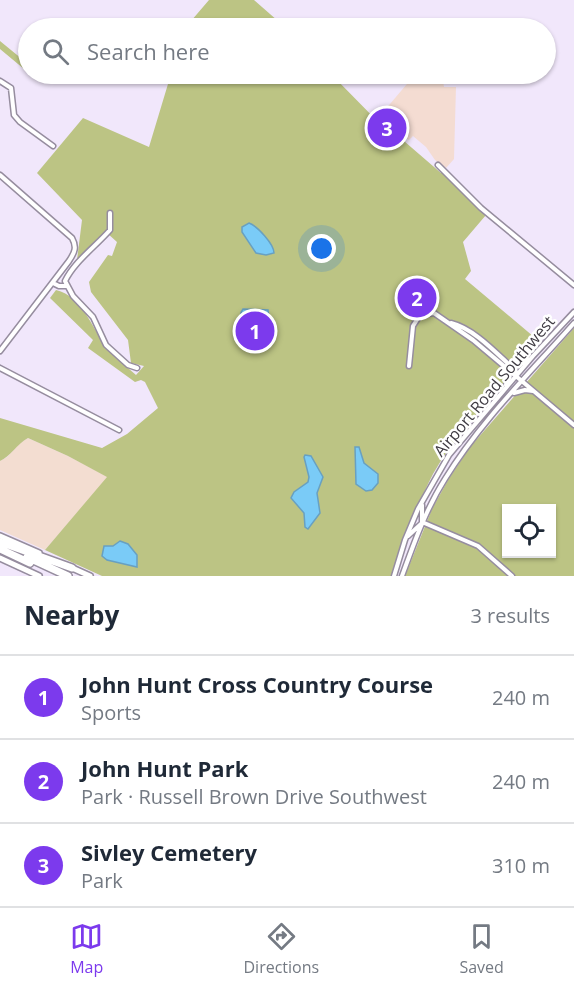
<!DOCTYPE html>
<meta charset="utf-8">
<style>
:root{--surface:#fff;--page:#f6f6f7;--text:#1f2937;--muted:#747a83;--line:#e0e1e3;--accent:#7c3aed}
body{margin:0;font-family:"Open Sans",sans-serif;background:var(--page);color:var(--text)}
.controls{position:absolute;right:18px;bottom:18px;display:grid;overflow:hidden;border-radius:0px;box-shadow:0 2px 4px #0004}
.controls button{width:54px;height:54px;display:grid;place-items:center;padding:0;border:0;border-bottom:2px solid var(--line);background:var(--surface);color:var(--text);font:30px sans-serif}
.you{position:absolute;left:322px;top:249px;width:21px;height:21px;margin:-15px;border:4px solid #fff;border-radius:50%;background:#1a73e8;box-shadow:0 0 0 9px #1a73e833}
.badge{display:grid;place-items:center;width:39px;height:39px;border-radius:50%;background:var(--accent);color:#fff;font-size:20px;font-weight:700}
.pin{position:absolute;translate:-50% -50%;border:3px solid #fff;box-shadow:0 2px 6px #0006}
.list{margin:0;padding:0;list-style:none}
h2{display:flex;justify-content:space-between;align-items:center;height:78px;margin:0;padding:0 24px;font-size:26px}
h2 small{font-size:20px;font-weight:400;color:var(--muted)}
.list li{display:grid;grid-template-columns:39px 1fr auto;gap:18px;align-items:center;box-sizing:border-box;height:84px;padding:0 24px;border-top:2px solid var(--line)}
.list b{display:block;font-size:22px;white-space:nowrap}
.list p{margin:0;font-size:20px;white-space:nowrap;color:var(--muted)}
.list em{font-size:20px;font-style:normal;color:var(--muted)}
.icon{flex:none;width:33px;height:33px;fill:none;stroke:currentColor;stroke-width:2;stroke-linecap:round;stroke-linejoin:round}
.map{position:relative;flex:none;width:574px;height:576px;overflow:hidden}
.search{position:absolute;background:var(--surface);box-shadow:0 2px 4px #0004;left:18px;right:18px;top:18px;height:66px;display:flex;align-items:center;gap:15px;box-sizing:border-box;padding:0 21px;border-radius:33px;color:var(--muted);font-size:22px}
.sheet{height:330px;background:var(--surface)}
nav{display:flex;justify-content:space-around;align-items:center;box-sizing:border-box;height:84px;border-top:2px solid var(--line);background:var(--surface);font-size:16px;color:var(--muted)}
nav a{display:grid;justify-items:center;gap:3px}
nav .on{color:var(--accent)}
.map>svg:first-child{display:block}
</style>
<div class="map">
<svg width="574" height="576" viewBox="0 0 574 576">
<rect width="100%" height="100%" fill="#f1e7fb"/>
<path fill="#f3ddd1" d="M28 438 68 456 108 477 45 550 0 530V461L7 457 20 443Z"/>
<path fill="#f4dcd2" d="M422 75 438 77 443 81 444 87H456L454 159 446 168 435 160 426 147 413 136 409 140 395 133 379 117 412 78Z"/>
<path fill="#bcc484" fill-rule="evenodd" d="M209 0H254L286 28H185Z
M0 41 28 64 24 69 0 49Z
M171 74H331L389 133 395 138 397 135 441 173 443 172 486 215 463 242 471 271 465 279 540 342C504 384 460 427 433 474 416 507 403 541 391 576H102L45 550 107 477 68 456 28 438C17 444 10 457 0 461V418L102 448 127 434 158 408 145 382 141 380 135 382 88 348 93 340 50 298 56 290C83 297 90 326 106 345 115 356 125 366 136 375L144 366 131 363 128 340 91 292 89 282 108 255 112 256 117 242 107 233 77 260 82 220 37 173 83 118 149 147Z
M574 328V576H405L432 509 448 480 470 447ZM506 508H552V554H506Z"/>
<path fill="#7acbf7" stroke="#68a0c1" stroke-width="1.5" d="M249 223C257 226 274 244 274 253L266 255 256 253 242 232V227Z
M243 309 268 310 269 320 249 327C242 324 238 315 243 309Z
M355 447H359L364 463 378 474V483L372 490 366 491 356 484Z
M305 455 311 456 323 477 317 493 320 513 308 529 305 527 304 513 291 498 294 492 308 482 309 477 304 457Z
M120 541 128 544 137 555V567L107 560 102 556 104 546H113Z"/>
<g fill="none" stroke-linecap="round" stroke-linejoin="round">
<defs>
<path id="minor" d="M0 81 11 88 14 115 20 122 53 146
M438 165 481 208 574 285
M0 175 72 238C77 247 75 252 69 261L0 351
M110 213V230C95 247 75 261 65 281L73 296 93 317 106 345 128 365 137 368
M53 283 59 286H66
M451 323C475 329 497 354 515 370L517 375
M510 364 518 365 528 360
M409 366 413 326 420 315 434 313 473 340 574 425
M0 368 119 430
M505 369 508 377 506 385
M514 393 525 390 533 391
M422 505V522
M422 522 478 546 512 576
M408 536 422 523
M394 576 405 540 418 509 449 455 533 356 574 312
M402 576C414 543 426 509 445 479 480 422 530 373 574 323"/>
<path id="major" d="M0 536 39 553
M0 558 39 576
M70 567 90 576"/>
<path id="highway" d="M0 542 72 568
M0 549 30 563
M27 557 68 576"/>
</defs>
<use href="#minor" stroke="#968d9f" stroke-width="7"/>
<use href="#major" stroke="#968d9f" stroke-width="8"/>
<use href="#highway" stroke="#968d9f" stroke-width="10"/>
<use href="#minor" stroke="#fff" stroke-width="4"/>
<use href="#major" stroke="#fff" stroke-width="5"/>
<use href="#highway" stroke="#fff" stroke-width="7"/>
</g>
<g text-anchor="middle" dominant-baseline="central" stroke-width="5" stroke-linejoin="round" paint-order="stroke">
<g font-size="16" fill="#3f3b43" stroke="#fff">
<text transform="translate(494 386) rotate(-50)">Airport Road Southwest</text>
</g>
</g>
</svg>
<div class="controls">
<button><svg class="icon" aria-label="locate" viewBox="0 0 24 24"><circle cx="12" cy="12" r="6"/><path d="M12 2v4M12 18v4M2 12h4M18 12h4"/></svg></button>
</div>
<div class="you"></div>
<div class="pin badge" style="left:255px;top:331px">1</div>
<div class="pin badge" style="left:417px;top:298px">2</div>
<div class="pin badge" style="left:387px;top:128px">3</div>
<div class="search"><svg class="icon" aria-label="search" viewBox="0 0 24 24"><circle cx="10" cy="10" r="6"/><path d="M15 15l6 6"/></svg>Search here</div>
</div>
<section class="sheet">
<h2>Nearby<small>3 results</small></h2>
<ul class="list">
<li><span class="badge">1</span><div><b>John Hunt Cross Country Course</b><p>Sports</p></div><em>240 m</em></li>
<li><span class="badge">2</span><div><b>John Hunt Park</b><p>Park · Russell Brown Drive Southwest</p></div><em>240 m</em></li>
<li><span class="badge">3</span><div><b>Sivley Cemetery</b><p>Park</p></div><em>310 m</em></li>
</ul>
</section>
<nav>
<a class="on"><svg class="icon" aria-label="map" viewBox="0 0 24 24"><path d="M3 6l6-2 6 2 6-2v14l-6 2-6-2-6 2zM9 4v14M15 6v14"/></svg>Map</a>
<a><svg class="icon" aria-label="directions" viewBox="0 0 24 24"><path d="M12 3l9 9-9 9-9-9zM9 14v-3h6M13 9l2 2-2 2"/></svg>Directions</a>
<a><svg class="icon" aria-label="saved" viewBox="0 0 24 24"><path d="M7 4h10v16l-5-4-5 4z"/></svg>Saved</a>
</nav>
